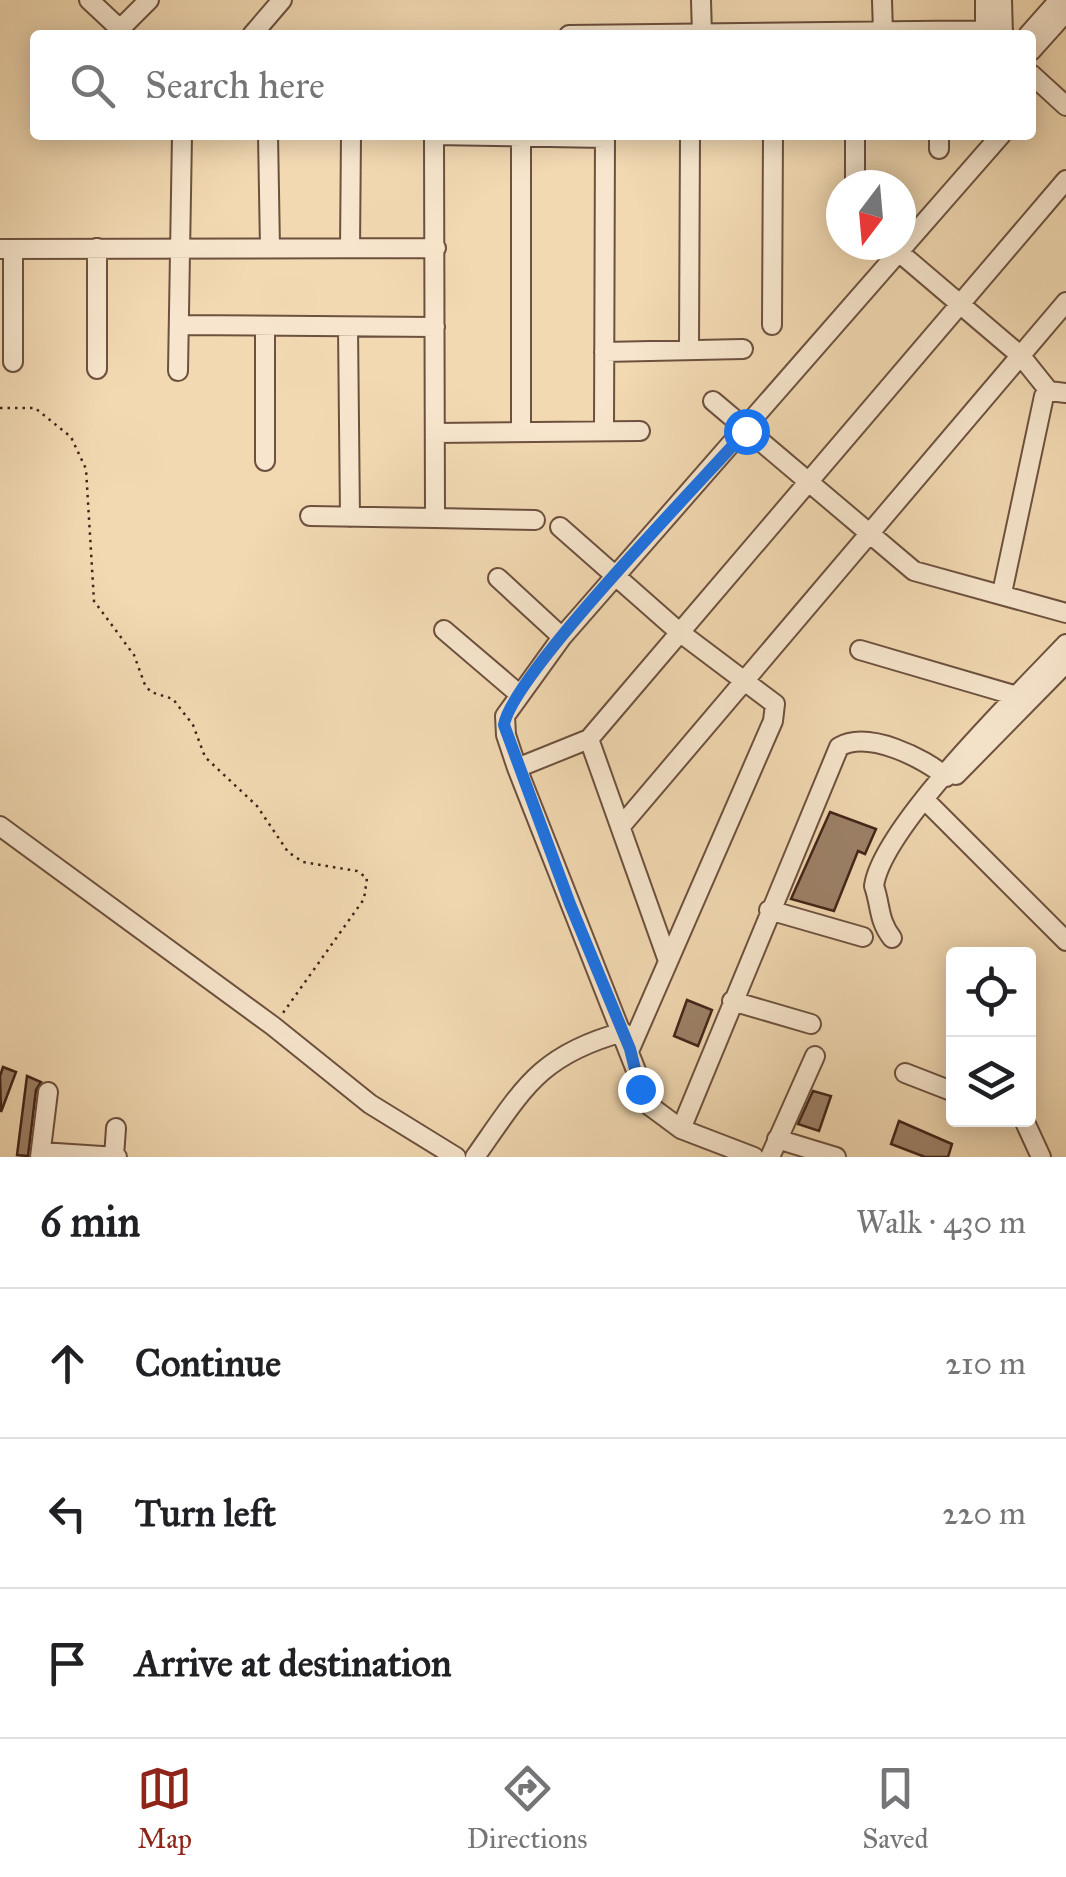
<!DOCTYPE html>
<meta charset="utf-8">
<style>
:root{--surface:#fff;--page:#f6f6f6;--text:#202124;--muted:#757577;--line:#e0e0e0;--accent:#8f2418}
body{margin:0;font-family:"IM FELL Great Primer",serif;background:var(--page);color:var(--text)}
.controls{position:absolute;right:30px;bottom:30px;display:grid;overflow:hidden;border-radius:10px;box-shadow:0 5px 25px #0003}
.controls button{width:90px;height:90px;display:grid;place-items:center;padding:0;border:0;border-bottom:2px solid var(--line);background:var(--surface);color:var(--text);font:50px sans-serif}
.compass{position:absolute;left:826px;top:170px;width:90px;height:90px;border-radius:50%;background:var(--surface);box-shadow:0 5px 25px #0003;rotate:196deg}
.stop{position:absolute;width:30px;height:30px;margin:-22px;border:8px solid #1a73e8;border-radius:50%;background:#fff}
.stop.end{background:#1a73e8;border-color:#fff;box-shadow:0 2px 10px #0008}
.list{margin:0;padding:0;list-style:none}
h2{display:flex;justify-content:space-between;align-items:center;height:130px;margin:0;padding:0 40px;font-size:42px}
h2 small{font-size:32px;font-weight:400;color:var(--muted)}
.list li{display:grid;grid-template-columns:65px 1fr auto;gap:30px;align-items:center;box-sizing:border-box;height:150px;padding:0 40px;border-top:2px solid var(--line)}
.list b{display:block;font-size:38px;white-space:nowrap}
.list em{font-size:32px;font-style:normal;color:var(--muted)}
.icon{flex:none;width:55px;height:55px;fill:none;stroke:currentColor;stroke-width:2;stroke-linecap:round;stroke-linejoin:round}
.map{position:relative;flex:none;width:1066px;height:1157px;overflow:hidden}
.search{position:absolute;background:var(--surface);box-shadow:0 5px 25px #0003;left:30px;right:30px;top:30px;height:110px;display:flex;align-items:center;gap:25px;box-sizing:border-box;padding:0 35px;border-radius:10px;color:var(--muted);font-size:38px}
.sheet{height:580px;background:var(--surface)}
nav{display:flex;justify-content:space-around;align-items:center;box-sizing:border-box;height:140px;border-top:2px solid var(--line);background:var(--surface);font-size:28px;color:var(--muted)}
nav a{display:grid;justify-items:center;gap:5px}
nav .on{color:var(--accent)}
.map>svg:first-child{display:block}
</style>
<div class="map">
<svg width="1066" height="1157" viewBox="0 0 1066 1157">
<rect width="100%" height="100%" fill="#f2d9b2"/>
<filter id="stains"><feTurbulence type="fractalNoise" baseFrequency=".002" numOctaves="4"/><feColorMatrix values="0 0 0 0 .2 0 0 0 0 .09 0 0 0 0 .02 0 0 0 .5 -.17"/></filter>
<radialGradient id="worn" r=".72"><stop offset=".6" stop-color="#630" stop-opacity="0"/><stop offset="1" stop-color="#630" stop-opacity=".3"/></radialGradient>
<path fill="#9d8269" stroke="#412419" stroke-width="2.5" d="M830 812 876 829 865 854 858 851 834 911 791 899Z
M687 1000 712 1010 698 1046 674 1036Z
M3 1067 16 1072 1 1112 0 1076Z
M27 1076 41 1082 36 1090 28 1156 17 1155Z
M813 1091 831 1096 819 1131 798 1124Z
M899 1121 952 1144 948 1157H925L891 1144Z"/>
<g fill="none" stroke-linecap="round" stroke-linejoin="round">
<defs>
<path id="minor" d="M89 0 120 29 149 0
M701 0 702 35
M882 0 883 32
M985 0V35
M1002 0 1003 35
M252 35 282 0
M569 35 1003 30
M1028 35 1059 0
M1031 51 1066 12
M1031 74 1066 106
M268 135 270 248
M434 135 605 138
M939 135V149
M855 185V135
M97 248V369
M350 248 351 135
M0 249 436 248
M13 249V362
M900 253 1021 356 1049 391 1066 393
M180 325 435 327
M772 325 773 135
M348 328 350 517
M689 348 690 135
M604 352 743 349
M178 371 182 135
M713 401 914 571 1066 613
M604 431 605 135
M521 432V136
M435 433 640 431
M265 461V328
M310 516 435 518 434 137
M435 518 535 520
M560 527 678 631 775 704 773 721 630 1049
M498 578 562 637
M1002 593 1044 396 1049 391
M444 630 519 694
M860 650 1017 696
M589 739 667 958
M517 768 589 739 1066 180
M956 775 1066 663
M926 801 1066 941
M622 825 1066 302
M0 826 273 1026 370 1104 456 1157
M769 910 863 937
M892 938C878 920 881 906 874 886 882 827 1021 692 1066 644
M732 1001 811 1024
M905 1073 954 1092
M1024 1120 1041 1157
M681 1129 839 747C868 730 924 758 946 777
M777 1139 836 1157
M41 1152 117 1157
M40 1157 48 1092
M114 1157 116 1128
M475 1157C523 1089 539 1055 623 1032
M754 1157 681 1129 650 1106 517 768 506 735 505 716 562 637 1001 135
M770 1157 815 1056"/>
</defs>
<use href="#minor" stroke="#6d513f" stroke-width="22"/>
<path stroke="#412419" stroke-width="2.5" stroke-dasharray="2.5 5" stroke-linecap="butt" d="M0 408H35L71 437 86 469 94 601 134 655 145 685 151 692 173 699 193 725 205 757 257 806 288 852 303 862 357 871 367 878 364 899 283 1013"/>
<use href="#minor" stroke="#f7e6cd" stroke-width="18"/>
</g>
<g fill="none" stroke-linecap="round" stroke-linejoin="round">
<path stroke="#1a73e8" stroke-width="12" d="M640 1089 630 1049 570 904 504 725C512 675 702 481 746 431"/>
</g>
<rect width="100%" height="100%" filter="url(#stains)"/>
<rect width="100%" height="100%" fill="url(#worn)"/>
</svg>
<div class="controls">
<button><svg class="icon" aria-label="locate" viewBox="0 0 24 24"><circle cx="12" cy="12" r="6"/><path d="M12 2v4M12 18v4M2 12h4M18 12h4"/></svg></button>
<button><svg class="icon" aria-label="layers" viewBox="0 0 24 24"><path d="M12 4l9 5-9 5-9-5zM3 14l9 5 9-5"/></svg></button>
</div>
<svg class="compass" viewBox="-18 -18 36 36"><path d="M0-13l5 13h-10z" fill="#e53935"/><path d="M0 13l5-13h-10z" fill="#757577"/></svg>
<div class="stop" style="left:746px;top:431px"></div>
<div class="stop end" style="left:640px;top:1089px"></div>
<div class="search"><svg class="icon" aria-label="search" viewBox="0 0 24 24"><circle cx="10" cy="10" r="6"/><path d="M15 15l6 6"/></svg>Search here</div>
</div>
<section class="sheet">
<h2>6 min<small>Walk · 430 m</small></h2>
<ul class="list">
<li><svg class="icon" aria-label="ahead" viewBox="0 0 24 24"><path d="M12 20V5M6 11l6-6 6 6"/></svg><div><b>Continue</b></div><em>210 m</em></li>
<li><svg class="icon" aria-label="left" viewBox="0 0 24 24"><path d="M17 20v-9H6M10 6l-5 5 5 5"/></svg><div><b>Turn left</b></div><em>220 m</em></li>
<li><svg class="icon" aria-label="arrive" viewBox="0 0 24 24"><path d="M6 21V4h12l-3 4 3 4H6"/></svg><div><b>Arrive at destination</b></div></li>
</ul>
</section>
<nav>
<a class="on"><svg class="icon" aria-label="map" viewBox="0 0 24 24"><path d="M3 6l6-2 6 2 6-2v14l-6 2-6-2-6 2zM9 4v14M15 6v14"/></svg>Map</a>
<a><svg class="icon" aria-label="directions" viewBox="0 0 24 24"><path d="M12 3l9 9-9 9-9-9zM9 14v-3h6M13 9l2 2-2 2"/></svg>Directions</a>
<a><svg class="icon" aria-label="saved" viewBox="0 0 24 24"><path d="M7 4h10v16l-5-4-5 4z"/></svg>Saved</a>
</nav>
